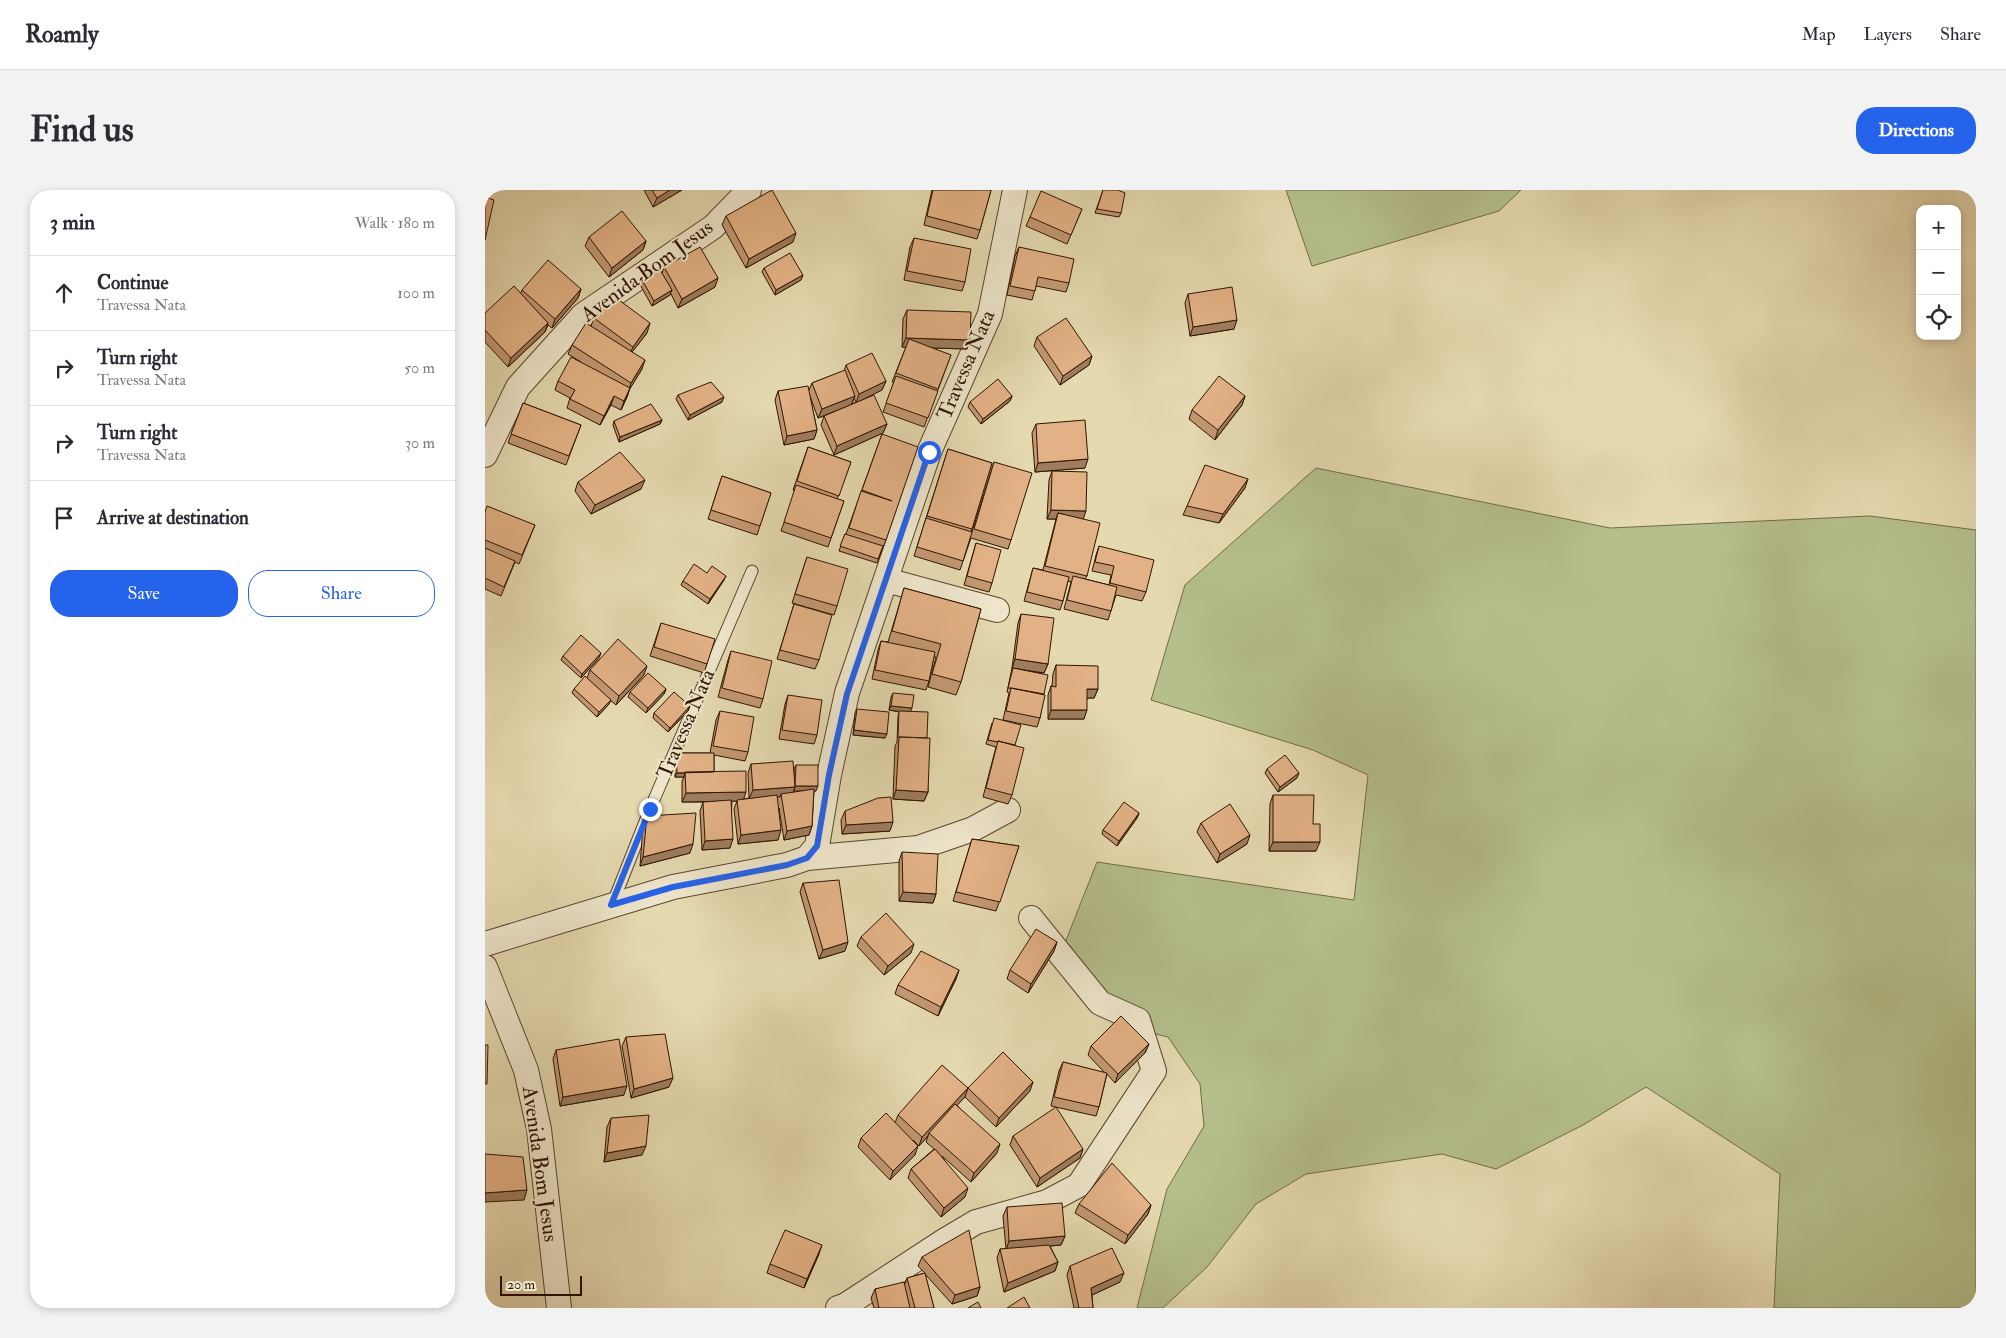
<!DOCTYPE html>
<meta charset="utf-8">
<style>
:root{--surface:#fff;--page:#f2f2f3;--text:#2b2b33;--muted:#7c7c81;--line:#e1e1e2;--accent:#2563eb}
body{margin:0;font-family:"IM FELL Double Pica",serif;background:var(--page);color:var(--text)}
.controls{position:absolute;right:15px;top:15px;display:grid;overflow:hidden;border-radius:10px;box-shadow:0 2px 8px #0003}
.controls button{width:45px;height:45px;display:grid;place-items:center;padding:0;border:0;border-bottom:1px solid var(--line);background:var(--surface);color:var(--text);font:25px sans-serif}
.scale{position:absolute;left:15px;bottom:12px;width:82px;box-sizing:border-box;padding-left:5px;border:2px solid #2f1400;border-top:0;font-size:14px;line-height:18px;white-space:nowrap;color:#2f1400;-webkit-text-stroke:4px #eee6cc;paint-order:stroke}
.stop{position:absolute;width:15px;height:15px;margin:-11px;border:4px solid #2563eb;border-radius:50%;background:#fff}
.stop.end{background:#2563eb;border-color:#fff;box-shadow:0 1px 5px #0008}
.list{margin:0;padding:0;list-style:none}
h2{display:flex;justify-content:space-between;align-items:center;height:65px;margin:0;padding:0 20px;font-size:21px}
h2 small{font-size:16px;font-weight:400;color:var(--muted)}
.list li{display:grid;grid-template-columns:32px 1fr auto;gap:15px;align-items:center;box-sizing:border-box;height:75px;padding:0 20px;border-top:1px solid var(--line)}
.list b{display:block;font-size:19px;white-space:nowrap}
.list p{margin:0;font-size:16px;white-space:nowrap;color:var(--muted)}
.list em{font-size:16px;font-style:normal;color:var(--muted)}
.actions{display:flex;gap:10px;padding:15px 20px}
.actions a{flex:1;padding:11px 0;border:1px solid var(--accent);border-radius:20px;text-align:center;font-size:18px;color:var(--accent)}
.actions .main{background:var(--accent);color:#fff}
.icon{flex:none;width:28px;height:28px;fill:none;stroke:currentColor;stroke-width:2;stroke-linecap:round;stroke-linejoin:round}
.map{position:relative;flex:none;width:1491px;height:1118px;overflow:hidden;border-radius:20px}
header{display:flex;align-items:center;gap:30px;box-sizing:border-box;height:70px;padding:0 25px;background:var(--surface);border-bottom:1px solid var(--line)}
header strong{font-size:24px}
nav{display:flex;gap:28px;margin-inline-start:auto;font-size:18px}
.intro{display:flex;align-items:center;justify-content:space-between;box-sizing:border-box;height:120px;padding:0 30px}
h1{margin:0;font-size:35px}
.button{padding:12px 22px;border-radius:20px;background:var(--accent);color:#fff;font-size:18px;font-weight:700}
main{display:flex;gap:30px;padding:0 30px}
aside{flex:1;background:var(--surface);border-radius:20px;box-shadow:0 2px 8px #0003}
.map>svg:first-child{display:block}
</style>
<header>
<strong>Roamly</strong>
<nav><a>Map</a><a>Layers</a><a>Share</a></nav>
</header>
<div class="intro"><h1>Find us</h1><a class="button">Directions</a></div>
<main>
<aside>
<h2>3 min<small>Walk · 180 m</small></h2>
<ul class="list">
<li><svg class="icon" aria-label="ahead" viewBox="0 0 24 24"><path d="M12 20V5M6 11l6-6 6 6"/></svg><div><b>Continue</b><p>Travessa Nata</p></div><em>100 m</em></li>
<li><svg class="icon" aria-label="right" viewBox="0 0 24 24"><path d="M7 20v-9h11M14 6l5 5-5 5"/></svg><div><b>Turn right</b><p>Travessa Nata</p></div><em>50 m</em></li>
<li><svg class="icon" aria-label="right" viewBox="0 0 24 24"><path d="M7 20v-9h11M14 6l5 5-5 5"/></svg><div><b>Turn right</b><p>Travessa Nata</p></div><em>30 m</em></li>
<li><svg class="icon" aria-label="arrive" viewBox="0 0 24 24"><path d="M6 21V4h12l-3 4 3 4H6"/></svg><div><b>Arrive at destination</b></div></li>
</ul>
<div class="actions"><a class="main">Save</a><a>Share</a></div>
</aside>
<div class="map">
<svg width="1491" height="1118" viewBox="0 0 1491 1118">
<rect width="100%" height="100%" fill="#e5d9b0"/>
<filter id="stains"><feTurbulence type="fractalNoise" baseFrequency=".004" numOctaves="4"/><feColorMatrix values="0 0 0 0 .2 0 0 0 0 .09 0 0 0 0 .02 0 0 0 .5 -.17"/></filter>
<radialGradient id="worn" r=".72"><stop offset=".6" stop-color="#630" stop-opacity="0"/><stop offset="1" stop-color="#630" stop-opacity=".3"/></radialGradient>
<path fill="#b4bf8c" stroke="#726a46" d="M801 0H1036L1014 21 827 76Z
M831 278 1125 338 1385 326 1491 340V1118H1289L1295 984 1161 897 1098 935 1011 979 957 964 821 984 771 1014 722 1077 678 1118H652L682 999 719 936 715 894 683 847 633 835 607 820 576 763 612 672 869 710 883 585 828 560 666 510 700 395Z"/>
<g fill="none" stroke-linecap="round" stroke-linejoin="round">
<defs>
<path id="lane" d="M127 715 165 619 267 381"/>
<path id="street" d="M0 265 33 197 98 125 228 37 264 0
M401 390 512 420
M322 668 433 658 488 639 523 620
M0 754 188 697 302 675 322 668 332 656 344 585 362 503 444 262 505 124 530 0
M0 777 41 880 54 939 74 1118
M353 1118 361 1115 459 1051 491 1032 562 1012 594 995 669 881 653 830 615 813 546 728"/>
</defs>
<use href="#lane" stroke="#5c452c" stroke-width="13"/>
<use href="#street" stroke="#5c452c" stroke-width="26"/>
<use href="#lane" stroke="#eee6cc" stroke-width="11"/>
<use href="#street" stroke="#eee6cc" stroke-width="24"/>
</g>
<path fill="#c29872" stroke="#2f1400" fill-rule="evenodd" d="M159 0H197L168 17Z
M447 0H506L495 40 492 49 439 35Z
M618 0 636 23 634 27 610 23Z
M597 19 582 54 541 36 545 27Z
M241 26 308 52 261 78 237 35Z
M104 47 161 51 158 60 124 87 100 56Z
M429 48 480 92 477 101 419 90 425 57Z
M534 57 584 93 581 102 551 96 547 110 522 105 530 66Z
M179 77 230 97 193 118 186 104 185 105 167 116 154 93 156 88 177 83Z
M279 78 316 90 290 105 277 82Z
M96 99 93 108 67 138 63 135 60 142 23 177 0 152V123L36 103 37 100Z
M703 104 749 139 705 146 700 113Z
M422 120 485 150 482 159 446 158 466 165 439 237 398 222 409 192H407L421 157H417L418 129Z
M109 128 162 143 147 162 157 179 145 198 142 207 136 220 126 215 115 235 82 218 85 208 70 200 73 191 96 172 83 164 87 155 106 136Z
M552 147 607 166 604 175 575 195 549 156Z
M361 175 401 191 397 200 374 211 402 234 398 243 349 265 336 235 339 226 350 222 333 228 325 206 332 240 329 249 299 255 290 210 293 201 324 200 327 193 359 181ZM369 208 371 212 367 214Z
M193 205 237 212 203 230 191 209Z
M527 206 525 211 496 234 483 217 485 212Z
M760 206 757 215 730 250 704 229 707 220Z
M38 213 96 235 81 275 23 253Z
M177 230 175 234 134 252 128 235 129 231Z
M551 234 600 278 550 282 547 243Z
M397 244 401 350 392 373 354 361 360 344H361Z
M323 257 366 272 352 309 359 311 343 357 296 341 310 301 308 300Z
M463 259 507 273 486 342H487L509 272 526 350 523 359 486 348 475 380 429 366Z
M567 281 598 329 602 386 600 389 624 395 626 385 607 381 611 365 614 356 661 402 657 411 631 405 623 430 579 419 586 392 583 391 578 411 575 420 539 411 548 378 558 380 571 329H562L564 290Z
M237 286 286 303 272 345 223 329Z
M93 292 156 299 106 324 90 301Z
M760 298 734 333 698 325 702 316Z
M0 322 50 335 34 374 30 372 16 406 0 399Z
M491 353 507 393 504 402 479 395Z
M322 367 352 416 349 425 307 413Z
M222 383 239 390 223 414 196 395 198 391Z
M419 398 496 419 476 492 471 505 443 497 451 467H449L444 491 441 500 387 489 393 460 396 451 403 452 415 412Z
M309 414 334 470 330 479 292 469Z
M536 424 563 474 559 483 536 480 559 504 555 528 552 537 518 530 524 503 522 502 527 478 533 433Z
M176 433 222 474 219 483 165 466Z
M246 461 278 509 275 518 233 507 243 470Z
M78 466 114 468 96 488 76 470Z
M571 475 613 499 609 508H602L599 529H563V505L566 496H567L568 484Z
M105 480 159 485 131 515 125 510 124 514 112 527 87 503 89 499 102 488Z
M181 499 179 504 161 523 143 507 145 502Z
M408 503 426 522 442 548 443 602 439 611 408 609 410 556 412 552 413 526 414 522 404 520 406 507Z
M303 505 332 545 329 554 294 549 300 514Z
M205 516 203 521 183 542 168 528 169 523Z
M372 519 400 548 368 545 370 523Z
M235 521 263 562 260 571 229 565V582L258 609 264 608 263 583 266 574 309 586V579L311 575 331 601H329L327 636 324 645 299 650 294 618 293 650 253 654 249 619 252 611H247L245 658 217 660 215 621 218 612H197V591L199 587H190V568L191 563H225L231 530Z
M507 533 530 555 527 605 523 614 498 607 511 557 501 554Z
M782 579 812 588 793 602 780 583Z
M788 605 828 634 831 661H784L785 614Z
M360 621 405 641 357 644 356 630Z
M654 623 652 628 632 656 617 644 618 640Z
M162 626 205 663 155 676 158 635Z
M716 633 762 654 732 673 712 642Z
M487 649 534 656 511 721 468 711Z
M417 662 451 704 448 713 414 711V671Z
M318 693 360 761 334 769 315 702Z
M376 747 426 763 399 785 372 756Z
M572 752 569 761 543 803 522 789 525 780Z
M474 780 471 789 453 826 410 804 413 795Z
M141 847 184 897 146 908 137 856Z
M664 854 660 863 630 893 622 884 614 917 611 926 566 916 574 881 578 872 620 883 603 865 606 856Z
M71 860 139 905 75 916 68 869Z
M483 898 545 901 511 937 480 907 472 915 512 963 486 992 457 966 480 1007 456 1027 423 988 426 979 449 959 441 952 443 946 434 956 428 950 430 965 405 990 373 957 376 948 410 933 413 925Z
M126 928 157 965 119 972 122 937Z
M528 946 598 959 595 968 552 997 525 955Z
M594 1014 666 1015 663 1024 640 1054 590 1023Z
M522 1017 580 1046 576 1055 565 1056 573 1072 570 1081 519 1102 512 1068 515 1059H521L518 1026Z
M334 1064 319 1098 282 1083 285 1074Z
M437 1067 495 1097 492 1106 467 1114 440 1084 449 1118H389L386 1108 390 1099 420 1094 422 1088 440 1083 433 1076Z
M585 1076 635 1092 607 1105 608 1118H589L582 1085Z"/>
<path fill="#9e7c5d" stroke="#2f1400" d="M185 0H197L168 17 172 8Z
M311 43 308 52 261 78 264 69Z
M161 51 158 60 124 87 127 78Z
M318 85 316 90 290 105 291 100Z
M233 88 230 97 193 118 197 109Z
M96 99 93 108 67 138 70 129Z
M187 100 185 105 167 116 169 111Z
M752 130 749 139 705 146 708 137Z
M63 133 60 142 23 177 26 168Z
M165 133 162 143 144 166 148 157Z
M421 148 485 150 482 159 417 157Z
M607 166 604 175 575 195 578 186Z
M160 170 157 179 143 202 146 193Z
M401 191 397 200 371 213 374 204Z
M145 198 142 207 136 220 139 211Z
M129 206 126 215 115 235 119 226Z
M370 206 366 215 333 228 337 219Z
M527 206 525 211 496 234 498 229Z
M760 206 757 215 730 250 733 240Z
M239 207 237 212 203 230 205 225Z
M177 230 175 234 134 252 135 247Z
M402 234 398 243 349 265 352 256Z
M332 240 329 249 299 255 302 246Z
M603 269 600 278 550 282 553 273Z
M763 289 760 298 734 333 738 324Z
M160 290 156 299 106 324 110 315Z
M566 320 601 321 598 330 573 323 571 329H562Z
M241 386 239 390 223 414 225 409Z
M116 463 114 468 96 488 97 484Z
M530 469 563 474 559 483 527 478Z
M162 476 159 485 131 515 134 506Z
M181 499 179 504 161 523 163 518Z
M602 499H613L609 508H599Z
M126 510 124 514 112 527 114 522Z
M205 516 203 521 183 542 185 538Z
M406 516 427 518 425 523 404 520Z
M566 520H602L599 529H563Z
M369 540 402 544 400 548 368 545Z
M192 583H200L199 587H190Z
M814 583 812 588 793 602 795 597Z
M310 596H333L331 601H309Z
M310 597 307 606 296 604 295 607 264 609 268 600Z
M411 600 443 602 439 611 408 609Z
M261 602 258 611 197 612 201 603Z
M654 623 652 628 632 656 634 651Z
M408 632 405 641 357 644 361 635Z
M327 636 324 645 299 650 302 641Z
M296 640 293 650 253 654 256 645Z
M765 645 762 654 732 673 735 664Z
M248 649 245 658 217 660 220 651Z
M788 652H835L831 661H784Z
M208 654 205 663 155 676 158 667Z
M418 702 451 704 448 713 414 711Z
M363 752 360 761 334 769 338 760Z
M572 752 569 761 543 803 546 794Z
M429 754 426 763 399 785 403 776Z
M474 780 471 789 453 826 456 817Z
M664 854 660 863 630 893 633 884Z
M188 888 184 897 146 908 149 899Z
M548 892 545 901 511 937 514 928Z
M142 896 139 905 75 916 78 907Z
M483 898 480 907 445 944 444 943 443 946 434 956 437 947Z
M515 954 512 963 486 992 489 983Z
M161 956 157 965 119 972 122 963Z
M433 956 430 965 405 990 408 981Z
M598 959 595 968 552 997 555 988Z
M483 998 480 1007 456 1027 459 1018Z
M42 1000 39 1010 0 1012V1003Z
M666 1015 663 1024 640 1054 643 1045Z
M580 1046 576 1055 521 1060 524 1051Z
M337 1055 334 1064 319 1098 322 1089Z
M573 1072 570 1081 519 1102 523 1093Z
M639 1083 635 1092 603 1107 606 1098Z
M495 1097 492 1106 467 1114 470 1105Z"/>
<path fill="#e2b185" stroke="#2f1400" d="M167 0H185L172 8Z
M287 0 311 43 264 69 241 26Z
M448 0H506L495 40 442 26Z
M618 0H633L640 3 636 23 612 19Z
M556 1 597 19 586 45 545 27Z
M0 7 9 10 0 50Z
M137 21 161 51 127 78 104 47Z
M429 48 486 59 480 92 422 81Z
M215 57 233 88 197 109 179 77Z
M534 57 589 69 584 93 553 87 550 101 525 96Z
M305 63 318 85 291 100 279 78Z
M63 70 96 99 70 129 37 100Z
M174 78 187 100 169 111 156 88Z
M29 96 63 133 26 168 0 140V123Z
M747 97 752 130 708 137 703 104Z
M126 104 165 133 148 157 109 128Z
M422 120 486 122 485 150 421 148Z
M581 128 607 166 578 186 552 147Z
M101 133 160 170 146 193 87 155Z
M424 149 466 165 453 199 411 183Z
M387 163 401 191 374 204 361 175Z
M86 167 145 198 139 211 129 206 119 226 85 209 90 200 73 191Z
M360 180 370 206 337 219 327 193Z
M411 186 453 201 443 228 401 213Z
M734 186 760 206 733 240 707 220Z
M513 189 527 206 498 229 485 212Z
M226 192 239 207 205 225 193 205Z
M323 196 332 240 302 246 293 201Z
M389 205 402 234 352 256 339 226Z
M38 213 96 235 84 266 26 244Z
M166 214 177 230 135 247 129 231Z
M600 230 603 269 553 273 551 234Z
M397 244 433 257 401 350 364 338 376 301 407 311 377 300Z
M323 257 366 272 354 306 312 291Z
M463 259 507 273 487 339 442 326Z
M135 262 160 290 110 315 93 292Z
M509 272 547 283 526 350 489 339Z
M720 275 763 289 738 324 702 316Z
M567 281 602 282 601 321 566 320Z
M237 286 286 303 275 336 226 320Z
M311 295 359 311 346 348 299 332Z
M2 316 50 335 37 365 0 350V322Z
M573 323 615 333 602 386 560 376Z
M441 328 487 342 478 371 432 357Z
M360 344 398 356 393 369 355 356Z
M491 353 516 360 507 393 482 386Z
M614 356 669 370 661 402 625 393 629 376 610 372Z
M0 358 30 371 19 397 0 388Z
M322 367 363 379 352 416 310 404Z
M209 374 222 383 227 376 241 386 225 409 198 391Z
M548 378 584 387 578 411 542 402Z
M588 386 632 397 626 421 582 410Z
M419 398 496 419 476 492 447 484 456 454 407 441Z
M309 414 347 425 334 470 295 460Z
M536 424 569 428 563 474 530 469Z
M176 433 230 449 222 474 169 457Z
M96 445 116 463 97 484 78 466Z
M133 449 162 476 134 506 105 480Z
M396 451 450 462 444 491 390 480Z
M246 461 287 471 278 509 237 498Z
M571 475 613 476V499H602V520H566V496L571 497Z
M528 478 563 485 559 504 526 498H523Z
M163 483 181 499 163 518 145 502Z
M100 486 126 510 114 522 89 499Z
M526 498 560 505 555 528 521 521Z
M189 502 205 516 185 538 169 523Z
M408 503 429 505 427 518 406 516Z
M303 505 337 510 332 545 297 540Z
M372 519 404 522 402 544 369 540Z
M235 521 269 527 263 562 228 556Z
M414 521 443 522 442 548 413 547Z
M509 528 536 535 530 555 513 551V552L503 550Z
M414 547 445 548 443 602 411 600Z
M513 551 539 558 527 605 501 598Z
M191 563H229V582L192 583Z
M800 565 814 583 795 597 782 579Z
M308 571 310 597 268 600 266 574Z
M311 575H333V596H310Z
M261 581V602L201 603 200 582Z
M329 599 327 636 302 641 296 604Z
M292 605 296 640 256 645 252 610Z
M788 605H829L828 634H835V652H788Z
M406 607 408 632 361 635 360 621 393 608Z
M246 610 248 649 220 651 218 612Z
M639 612 654 623 634 651 618 640Z
M745 614 765 645 735 664 716 633Z
M211 623 208 654 158 667 162 626Z
M487 649 534 656 515 712 471 702Z
M417 662 453 664 451 704 418 702Z
M354 690 363 752 338 760 318 693Z
M401 723 429 754 403 776 376 747Z
M551 739 572 752 546 794 525 780Z
M436 761 474 780 456 817 413 795Z
M636 826 664 854 633 884 606 856Z
M180 844 188 888 149 899 141 847Z
M134 849 142 896 78 907 71 860Z
M0 855H3L2 894H0Z
M518 862 548 892 514 928 483 898 437 947 413 925 457 875 483 898Z
M578 872 622 883 614 917 569 907Z
M470 914 515 954 489 983 444 943Z
M571 917 598 959 555 988 528 946Z
M401 923 433 956 408 981 376 948Z
M164 925 161 956 122 963 126 928Z
M450 959 483 998 459 1018 426 979Z
M0 964 38 967 42 1000 0 1003Z
M627 973 666 1015 643 1045 594 1014Z
M577 1013 580 1046 524 1051 522 1017Z
M300 1040 337 1055 322 1089 285 1074Z
M484 1040 495 1097 470 1105 437 1067Z
M564 1055 573 1072 523 1093 515 1059Z
M627 1058 639 1083 606 1098 608 1118H594L585 1076Z
M440 1083 449 1118H430L422 1088Z
M419 1092 425 1118H394L390 1099Z
M539 1107 545 1118H522Z
M493 1112 496 1118H483Z"/>
<g fill="none" stroke-linecap="round" stroke-linejoin="round">
<path stroke="#2563eb" stroke-width="6" d="M165 619 126 715 188 697 302 675 322 668 332 656 344 585 362 504 444 262"/>
</g>
<g text-anchor="middle" dominant-baseline="central" stroke-width="4" stroke-linejoin="round" paint-order="stroke">
<g font-size="21" fill="#2f1400" stroke="#eee6cc">
<text transform="translate(162 81) rotate(-36)">Avenida Bom Jesus</text>
<text transform="translate(481 175) rotate(-67)">Travessa Nata</text>
<text transform="translate(201 534) rotate(-67)">Travessa Nata</text>
<text transform="translate(55 974) rotate(82)">Avenida Bom Jesus</text>
</g>
</g>
<rect width="100%" height="100%" filter="url(#stains)"/>
<rect width="100%" height="100%" fill="url(#worn)"/>
</svg>
<div class="controls">
<button>+</button>
<button>−</button>
<button><svg class="icon" aria-label="locate" viewBox="0 0 24 24"><circle cx="12" cy="12" r="6"/><path d="M12 2v4M12 18v4M2 12h4M18 12h4"/></svg></button>
</div>
<div class="scale">20 m</div>
<div class="stop" style="left:444px;top:262px"></div>
<div class="stop end" style="left:165px;top:619px"></div>
</div>
</main>
